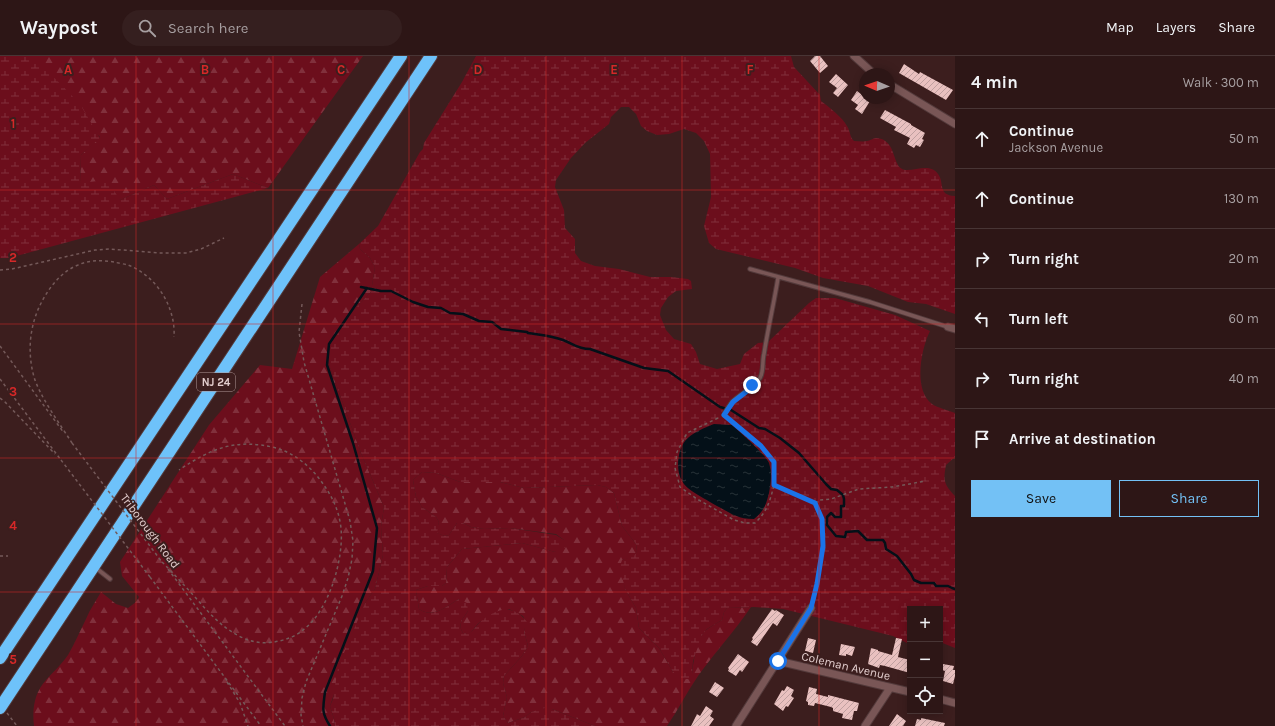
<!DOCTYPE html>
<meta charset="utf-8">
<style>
:root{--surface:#2d1616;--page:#351f1f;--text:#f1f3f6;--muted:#a79fa1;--line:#483535;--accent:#73c1f5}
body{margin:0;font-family:Karla,sans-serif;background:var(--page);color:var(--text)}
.controls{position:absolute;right:12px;bottom:12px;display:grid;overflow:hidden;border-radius:0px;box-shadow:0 2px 10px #0003}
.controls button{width:36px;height:36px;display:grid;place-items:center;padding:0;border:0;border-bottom:1px solid var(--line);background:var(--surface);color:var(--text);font:20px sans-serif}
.compass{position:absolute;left:859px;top:12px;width:36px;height:36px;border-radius:50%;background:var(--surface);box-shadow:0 2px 10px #0003;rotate:272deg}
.stop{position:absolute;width:12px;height:12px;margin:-9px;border:3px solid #1a73e8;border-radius:50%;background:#fff}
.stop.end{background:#1a73e8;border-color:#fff;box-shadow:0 1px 4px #0008}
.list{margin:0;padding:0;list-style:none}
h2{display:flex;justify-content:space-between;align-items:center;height:52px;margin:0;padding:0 16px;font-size:17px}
h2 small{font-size:13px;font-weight:400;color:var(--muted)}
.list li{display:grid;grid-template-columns:26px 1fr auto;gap:12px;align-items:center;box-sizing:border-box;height:60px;padding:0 16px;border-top:1px solid var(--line)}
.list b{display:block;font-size:15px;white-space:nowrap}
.list p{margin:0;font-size:13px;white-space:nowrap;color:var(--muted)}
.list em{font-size:13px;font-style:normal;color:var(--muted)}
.actions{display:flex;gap:8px;padding:12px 16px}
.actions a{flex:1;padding:9px 0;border:1px solid var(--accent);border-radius:0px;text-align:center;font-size:14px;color:var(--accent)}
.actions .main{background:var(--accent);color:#111}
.icon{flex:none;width:22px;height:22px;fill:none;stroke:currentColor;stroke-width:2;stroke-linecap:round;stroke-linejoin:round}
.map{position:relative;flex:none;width:955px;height:670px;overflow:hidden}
header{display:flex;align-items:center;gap:24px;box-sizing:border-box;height:56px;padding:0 20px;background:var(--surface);border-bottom:1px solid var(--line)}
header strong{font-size:19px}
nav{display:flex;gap:22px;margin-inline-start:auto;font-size:14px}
.search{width:280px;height:36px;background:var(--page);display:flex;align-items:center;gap:10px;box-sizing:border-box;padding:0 14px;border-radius:22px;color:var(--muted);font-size:15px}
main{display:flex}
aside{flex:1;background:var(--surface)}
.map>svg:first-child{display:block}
</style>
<header>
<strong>Waypost</strong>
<div class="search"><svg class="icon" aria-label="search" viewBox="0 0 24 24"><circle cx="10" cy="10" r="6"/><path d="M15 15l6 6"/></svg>Search here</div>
<nav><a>Map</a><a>Layers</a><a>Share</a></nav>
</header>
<main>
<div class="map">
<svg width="955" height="670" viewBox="0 0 955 670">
<defs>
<pattern id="forest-firs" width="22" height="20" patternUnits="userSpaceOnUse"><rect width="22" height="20" fill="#6c0e1c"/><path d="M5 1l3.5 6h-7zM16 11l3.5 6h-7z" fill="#81303c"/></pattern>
<pattern id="wetland-marsh" width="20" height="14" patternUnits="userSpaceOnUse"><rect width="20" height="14" fill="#6c0e1c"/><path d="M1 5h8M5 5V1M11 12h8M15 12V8" fill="none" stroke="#81303c"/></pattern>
<pattern id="water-ripples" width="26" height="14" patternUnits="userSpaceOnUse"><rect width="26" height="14" fill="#041018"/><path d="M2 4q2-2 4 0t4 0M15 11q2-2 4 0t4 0" fill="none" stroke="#283238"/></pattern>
<pattern id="building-hatch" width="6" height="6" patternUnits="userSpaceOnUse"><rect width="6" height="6" fill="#e9c1c0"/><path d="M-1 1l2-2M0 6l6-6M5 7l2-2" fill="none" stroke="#c0a0a0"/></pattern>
</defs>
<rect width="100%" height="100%" fill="#3c1e1e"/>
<path fill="url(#forest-firs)" d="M23 0H363L268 132 233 118 167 143 154 129 120 144 80 127 81 99 100 81Z
M359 188 360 193 370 202 375 211 371 236 347 261 328 306 361 397 384 451 381 471 383 499 375 533 365 547 330 650 334 663 335 670H34C32 654 34 637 46 624 53 616 62 608 68 599 75 587 80 575 86 563 90 553 96 545 101 536L116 548 128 552 136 546 139 541 122 520 120 506 209 369 260 309 292 313 320 221Z
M422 416 436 417 460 426H500L524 432 597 429 606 431 614 437 622 470 636 488 637 495 634 501 622 504 625 533 636 552 639 572 659 592 673 616 692 618C693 608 696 587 702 579 706 572 716 568 722 564L724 556 727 552 751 551C735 575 715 596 698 620 687 636 678 654 667 670H595L552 653 531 656 525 661 508 667 503 660 507 641 503 627 504 620 522 600 528 590 524 575 526 566 523 560 509 553C500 557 489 561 480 566 473 571 473 580 463 577 457 568 463 563 468 555L459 543C447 550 433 563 419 553L416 534 428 530H442L446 527 447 511 462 493 522 487 555 496 564 484 556 478 510 472 484 473 471 471 463 467H457L449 479 445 480 436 477 439 466 436 461 422 451 416 441 413 424Z"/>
<path fill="url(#wetland-marsh)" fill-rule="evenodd" d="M0 0H33L80 48 100 82 81 99 80 127 107 124 120 144 154 129 167 143 233 118 268 132 9 202H0Z
M476 0H791L794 11 820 39 821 45C829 51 843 62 847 70 851 76 849 80 854 85 858 85 863 86 867 85 870 85 873 82 876 82 898 83 891 112 905 114 916 115 930 107 938 118 945 127 937 139 955 140V258L926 248 908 246 868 230 823 222 795 212 716 193 709 187 704 170 711 141 710 98 704 85 696 77 684 73 669 78 657 79 647 75 641 70 636 58 629 51H621L611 61 609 68 585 87 571 102 556 124 555 131 564 154 565 172 575 183V197L581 205 595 210 619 213 650 221H671L688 223 691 225 692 233 676 235 668 241 661 252 660 259 666 274 674 283 691 288 696 296 700 308 717 313 740 308 744 298 758 287 768 286 809 247 816 242H835L895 259 930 275C921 293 913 334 932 348 938 352 948 354 955 357V401L946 409C943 425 944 428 955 440V592L940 586V553H910V587H907L893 580 783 553 754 551 727 552 724 556 722 564 707 573 702 579 693 605 692 618 689 623H682L673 616 659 592 639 572 636 552 625 533 620 510 622 504 634 500 637 495 636 488 622 470 614 437 606 431 597 429 524 432 500 426H460L436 417 422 416 413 424 416 441 422 451 436 461 439 466 437 477 445 480 449 479 457 467H463L471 471 484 473 510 472 556 479 564 484 566 491 555 496 522 487 462 493 447 511 446 527 442 530H428L416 534 419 553C433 563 447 550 459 543L467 547 468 555C463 563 457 568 463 577 472 579 474 572 479 567 495 553 513 546 527 566L524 575 528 590 522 600 504 620 503 627 507 641 503 660 508 667 525 661 531 656 544 652 552 653 595 670H335L334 663 330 650 333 643 338 611 365 547 375 533 383 499 381 471 384 451 361 397 328 306 334 277 347 261 371 236 375 211 370 202 360 193 359 188 378 170 420 96 423 93 424 87 462 26ZM768 405 771 415 770 428 734 460 730 457 712 447 684 428Z"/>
<path fill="url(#water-ripples)" d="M714 368 732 369C740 376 766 399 769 407 772 417 771 427 769 437 766 449 764 455 754 463 737 463 731 457 717 450 709 445 689 435 684 428 675 417 677 395 685 385 690 378 706 371 714 368Z"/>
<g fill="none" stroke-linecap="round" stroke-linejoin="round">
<path stroke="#041018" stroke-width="2.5" d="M361 231 381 235H391L413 246 428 251 441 252 450 257 463 258 479 265 492 266 501 273 527 276 528 277C540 279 552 280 563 284 574 288 577 293 590 293L644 312 668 315 720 351 731 354 759 372 765 373 780 382 799 397 826 428 831 433 837 434 843 439 844 443V450H841V461H835L831 457 827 461V469L836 480 845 481 846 476 858 475 867 484H883L885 487 886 493 897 500 911 518 914 524 921 527H934L936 530H948L952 532 955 533
M330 670C321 656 323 652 325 636L373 515 377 472 353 387 327 309 329 288 367 232"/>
</g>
<path fill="url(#building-hatch)" d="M815 0H820L828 10 820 17 810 5Z
M904 8 919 18 920 16 953 34 946 44 899 17Z
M836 18 848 29 838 41 833 37 837 32 829 26Z
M857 35 870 45 862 58 855 53 858 49 851 44Z
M885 54 911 68V69L925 77 922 83 924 84 920 91 916 89 914 92 907 88 910 82 894 74 896 71 880 62Z
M772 553 775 555 776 554 784 559 777 570 773 567 757 590 751 586 753 583 752 582Z
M808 582 816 584 813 597 805 595Z
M896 582 902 583 898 601 910 604V617L885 610 880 609 879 612 868 608 871 592 878 594V595L892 599Z
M841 588 855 591 852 600 846 598V600L839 599Z
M738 598 749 606 742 616 740 614 736 620 728 615 729 613 728 612Z
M943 608 954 610 953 614H955V620L953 628 943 625 945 615 942 614Z
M715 626 724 632 717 641 709 636Z
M787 630 794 634 791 640 794 642 788 651 786 650 783 655 774 648 782 634 784 635Z
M809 631 817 633 816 638 828 641V639L859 647 857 655H854L852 664 842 662 843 658 833 655V652L831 651 815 647 814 650 808 649V646L806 645Z
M706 650 713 655 710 660 714 663 709 670H691L697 658 700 660Z
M897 658 906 665 903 670H889Z
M921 662 945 667 944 670H915L917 663 921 664Z"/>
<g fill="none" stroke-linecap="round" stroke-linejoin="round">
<defs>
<path id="lane" d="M750 213 870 246 948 271
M724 359C726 355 729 350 732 346 740 338 753 332 760 322 764 315 762 305 764 298 768 272 774 247 778 222
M96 512 110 523"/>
<path id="street" d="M854 0 874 18
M889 28 955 68
M948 271 955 273
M778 605 910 636
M940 643 955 647
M736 670 811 552
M865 670 890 632"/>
<path id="highway" d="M0 602 401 0
M0 652 431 0"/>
</defs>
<use href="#lane" stroke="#533a3b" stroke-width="5.5"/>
<use href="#street" stroke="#533a3b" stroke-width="9"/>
<use href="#highway" stroke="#533a3b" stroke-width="14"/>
<path stroke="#745959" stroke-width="1.5" stroke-dasharray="3 3" stroke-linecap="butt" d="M0 214 12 213 95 194 110 193 159 197H186L201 193 224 182
M302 248 299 276 304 306 350 465 353 485 352 503 348 522 342 540 306 626 302 642 301 659 303 670
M0 290 64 377
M0 323 61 404
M0 342 5 346 55 398
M718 362 687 377 677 396 675 412 680 431 697 443 734 464 745 467H755C767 456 770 445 774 429
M728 363 761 390 773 406 774 429 815 447 821 463 823 490 813 545
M72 387C60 368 40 341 34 321 28 299 29 277 37 256 45 237 58 217 78 209 89 204 102 204 114 206 118 207 124 208 128 209 157 220 176 252 174 281
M815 447 820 444 831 443 859 433 892 431 926 425
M0 500H8
M162 506C173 517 184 529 195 541 209 557 223 573 243 582 254 587 267 588 279 585 288 583 296 580 303 574 329 555 344 503 341 472 339 454 332 440 321 425 310 410 294 397 276 392 236 382 212 392 179 414
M168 513 285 670
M150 521 261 670
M227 626 240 647 248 670
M7 657 17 670"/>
<use href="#lane" stroke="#795656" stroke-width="3.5"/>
<use href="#street" stroke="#795656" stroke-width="7"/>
<use href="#highway" stroke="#6ec2fa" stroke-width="12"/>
<path stroke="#745959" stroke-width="1.5" stroke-dasharray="3 3" stroke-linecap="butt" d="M72 387 162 506
M61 404 150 521"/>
</g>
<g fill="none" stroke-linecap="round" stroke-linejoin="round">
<path stroke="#1a73e8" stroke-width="5" d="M752 329 746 336 733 346 724 359 761 390 774 406V429L815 447 822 463 823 490 817 528 811 552 778 605"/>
</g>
<path fill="none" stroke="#d62828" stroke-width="1" stroke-opacity="0.55" d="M136 0V670M273 0V670M409 0V670M546 0V670M682 0V670M819 0V670M0 134H955M0 268H955M0 402H955M0 536H955"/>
<g text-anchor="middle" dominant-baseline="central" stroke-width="4" stroke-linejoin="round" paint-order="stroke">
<rect fill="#3c1e1e" stroke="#b09898" stroke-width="1" x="197" y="317" width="38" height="18" rx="3"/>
<g font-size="11" font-weight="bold" fill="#e2cdcd">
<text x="216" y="326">NJ 24</text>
</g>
<g font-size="12" fill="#e2cdcd" stroke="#3c1e1e">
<text transform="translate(150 475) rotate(53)">Triborough Road</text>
<text transform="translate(846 610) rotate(13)">Coleman Avenue</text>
</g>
</g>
<g font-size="13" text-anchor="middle" font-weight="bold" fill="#d62828" stroke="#3c1e1e" stroke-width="4" stroke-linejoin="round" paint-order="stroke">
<text x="68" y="18">A</text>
<text x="205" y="18">B</text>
<text x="341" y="18">C</text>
<text x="478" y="18">D</text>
<text x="614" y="18">E</text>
<text x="750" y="18">F</text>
<text x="13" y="72">1</text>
<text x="13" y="206">2</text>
<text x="13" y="340">3</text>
<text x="13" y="474">4</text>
<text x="13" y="608">5</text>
</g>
</svg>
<div class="controls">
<button>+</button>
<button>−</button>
<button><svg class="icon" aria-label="locate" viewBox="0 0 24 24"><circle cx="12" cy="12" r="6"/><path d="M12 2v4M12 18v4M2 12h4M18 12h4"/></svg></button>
</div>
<svg class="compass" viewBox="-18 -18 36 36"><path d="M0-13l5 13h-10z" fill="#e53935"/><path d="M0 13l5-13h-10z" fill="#a79fa1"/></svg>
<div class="stop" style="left:778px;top:605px"></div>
<div class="stop end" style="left:752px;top:329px"></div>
</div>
<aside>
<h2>4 min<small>Walk · 300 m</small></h2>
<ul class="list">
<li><svg class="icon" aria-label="ahead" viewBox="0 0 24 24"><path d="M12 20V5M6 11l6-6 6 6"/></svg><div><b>Continue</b><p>Jackson Avenue</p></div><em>50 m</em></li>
<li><svg class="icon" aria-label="ahead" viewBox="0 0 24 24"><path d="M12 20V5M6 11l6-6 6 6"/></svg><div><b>Continue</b></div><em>130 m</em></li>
<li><svg class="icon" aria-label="right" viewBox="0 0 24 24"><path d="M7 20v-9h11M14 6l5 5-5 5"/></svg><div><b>Turn right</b></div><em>20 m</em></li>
<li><svg class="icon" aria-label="left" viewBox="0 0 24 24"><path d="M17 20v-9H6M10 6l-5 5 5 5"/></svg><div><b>Turn left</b></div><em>60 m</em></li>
<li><svg class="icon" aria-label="right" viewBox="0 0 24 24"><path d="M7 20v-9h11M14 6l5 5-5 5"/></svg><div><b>Turn right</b></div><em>40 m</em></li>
<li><svg class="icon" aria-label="arrive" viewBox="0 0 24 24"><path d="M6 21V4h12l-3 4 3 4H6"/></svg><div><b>Arrive at destination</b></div></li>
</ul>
<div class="actions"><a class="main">Save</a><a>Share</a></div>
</aside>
</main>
